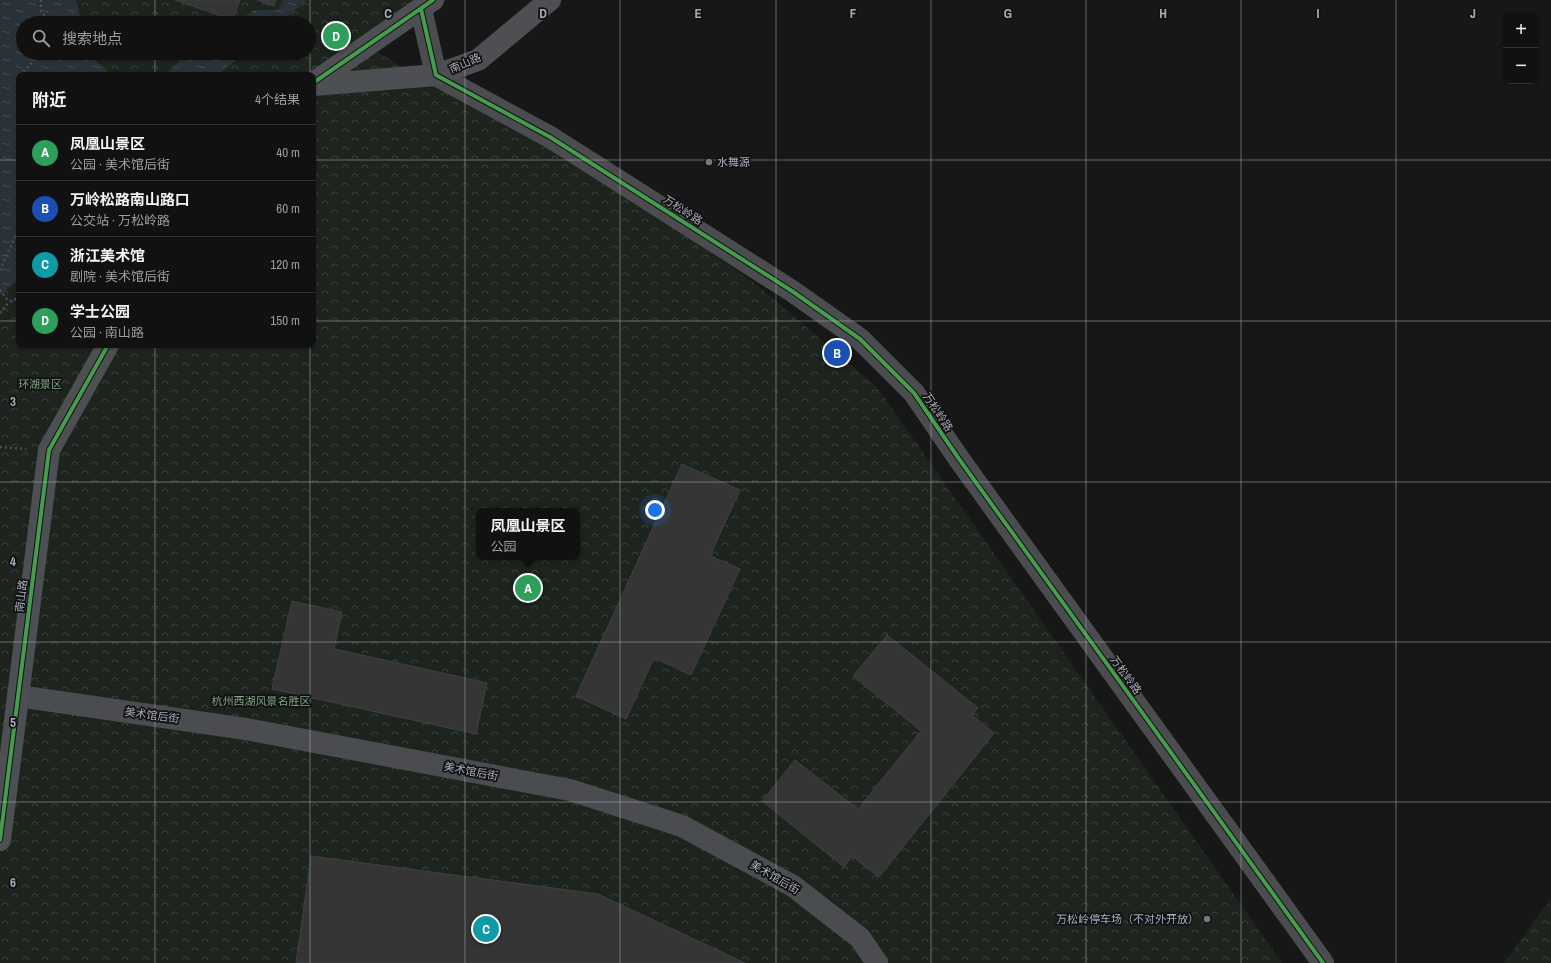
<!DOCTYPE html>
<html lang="zh">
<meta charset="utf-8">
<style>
:root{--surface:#111;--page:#1a1a1a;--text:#f1f3f6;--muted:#9c9d9f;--line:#303131;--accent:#ea580c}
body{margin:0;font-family:"Archivo Narrow","Noto Sans SC",sans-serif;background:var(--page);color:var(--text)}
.controls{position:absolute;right:12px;top:12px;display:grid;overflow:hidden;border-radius:8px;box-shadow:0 1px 3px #0004}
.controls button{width:36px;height:36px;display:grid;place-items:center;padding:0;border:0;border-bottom:1px solid var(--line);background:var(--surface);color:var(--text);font:20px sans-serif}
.you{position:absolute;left:655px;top:510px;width:14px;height:14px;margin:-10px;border:3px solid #fff;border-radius:50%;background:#1a73e8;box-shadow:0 0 0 6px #1a73e833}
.badge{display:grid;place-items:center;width:26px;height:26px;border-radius:50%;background:var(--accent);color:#fff;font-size:13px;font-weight:700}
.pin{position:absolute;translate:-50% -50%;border:2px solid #fff;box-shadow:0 1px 4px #0006}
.popup{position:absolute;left:476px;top:508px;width:104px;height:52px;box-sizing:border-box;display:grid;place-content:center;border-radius:8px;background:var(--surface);filter:drop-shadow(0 1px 3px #0005);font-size:13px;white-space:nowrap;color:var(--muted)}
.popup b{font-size:15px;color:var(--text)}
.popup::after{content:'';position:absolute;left:50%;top:100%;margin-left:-8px;border:8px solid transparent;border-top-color:var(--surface)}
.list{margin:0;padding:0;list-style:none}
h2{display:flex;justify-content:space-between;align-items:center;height:52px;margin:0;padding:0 16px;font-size:17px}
h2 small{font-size:13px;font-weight:400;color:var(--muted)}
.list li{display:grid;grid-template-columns:26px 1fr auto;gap:12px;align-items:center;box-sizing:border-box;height:56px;padding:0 16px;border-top:1px solid var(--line)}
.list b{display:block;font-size:15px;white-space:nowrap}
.list p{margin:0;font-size:13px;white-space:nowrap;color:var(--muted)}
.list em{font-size:13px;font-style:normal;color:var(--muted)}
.icon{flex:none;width:22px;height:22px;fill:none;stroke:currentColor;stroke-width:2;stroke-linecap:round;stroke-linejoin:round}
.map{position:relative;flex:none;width:1551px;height:963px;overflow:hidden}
.search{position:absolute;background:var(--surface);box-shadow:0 1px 3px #0004;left:16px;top:16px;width:300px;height:44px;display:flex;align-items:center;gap:10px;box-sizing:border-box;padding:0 14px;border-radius:22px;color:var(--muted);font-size:15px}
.panel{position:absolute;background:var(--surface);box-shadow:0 1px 3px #0004;left:16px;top:72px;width:300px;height:276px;border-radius:8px}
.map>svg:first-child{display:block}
</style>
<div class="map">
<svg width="1551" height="963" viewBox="0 0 1551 963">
<defs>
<pattern id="park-crowns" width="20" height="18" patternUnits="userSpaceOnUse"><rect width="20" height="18" fill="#1d241e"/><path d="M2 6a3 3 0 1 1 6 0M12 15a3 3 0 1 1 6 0" fill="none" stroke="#3b413d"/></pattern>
<pattern id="water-ripples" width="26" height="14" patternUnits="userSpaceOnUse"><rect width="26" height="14" fill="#2a3239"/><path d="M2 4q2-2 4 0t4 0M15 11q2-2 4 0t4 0" fill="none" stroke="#464d54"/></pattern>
</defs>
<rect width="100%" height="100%" fill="#171717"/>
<path fill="url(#park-crowns)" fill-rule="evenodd" d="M0 0H447L367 46 453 96 566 154 753 282 877 387 1282 963H0ZM23 23H309V53H23ZM19 75H313V345H19ZM479 511H577V557H479Z
M1551 899V963H1504Z"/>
<path fill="url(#water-ripples)" d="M0 0H76L82 23H23V53H90C93 63 107 65 109 75H19V279L0 295Z
M283 0H307L279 23H236L254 10H278Z
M186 53H244L218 75H163L172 69Z"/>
<path fill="#353536" stroke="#3f4043" d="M175 0H240L233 20Z
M257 0H276L274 6Z
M682 464 740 490 710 556 740 569 691 675 654 658 626 719 576 696Z
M292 601 342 612 334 649 487 683 476 734 272 689Z
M887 635 978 708 972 715 994 733 879 877 852 856 844 867 762 801 795 760 858 809 921 731 853 676Z
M311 856 598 894 745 963H296Z"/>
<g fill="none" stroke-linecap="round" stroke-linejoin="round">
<path stroke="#4d4e52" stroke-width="2.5" stroke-dasharray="2 3" stroke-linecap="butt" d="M41 0V11L51 23
M20 75 41 53
M19 76 18 77 19 87
M0 270 19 228
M0 290 9 302
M0 313 9 302 19 297
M0 447 26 449"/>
<path stroke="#4b4c50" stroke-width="22" d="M18 696 246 729 570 790 682 826 793 886 860 938 877 963"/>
<path stroke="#4b4c50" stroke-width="22" d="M421 9 436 75 550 137 792 291 860 339 914 393 959 459 1323 963"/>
<path stroke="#4d4f52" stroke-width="22" d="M313 83 433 0
M313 85 436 75 478 60 550 0
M0 840 49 450 108 345"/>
<defs>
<path id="cycleway" d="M421 9 436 75 550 137 792 291 860 339 914 393 959 459 1323 963
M313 83 433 0
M0 840 49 450 108 345"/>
</defs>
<use href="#cycleway" stroke="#111113" stroke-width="6"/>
<use href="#cycleway" stroke="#469c4c" stroke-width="4"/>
</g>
<path fill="none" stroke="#a8adb8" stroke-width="1" stroke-opacity="0.55" d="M155 0V23M310 0V75M465 0V963M620 0V963M776 0V963M931 0V963M1086 0V963M1241 0V963M1396 0V963M155 53V75M0 160H19M313 160H1551M0 321H19M313 321H1551M155 345V963M310 345V963M0 482H1551M0 642H1551M0 802H1551"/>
<g fill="#757880" stroke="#111113" stroke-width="1.5">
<circle cx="709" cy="162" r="4"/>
<circle cx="1207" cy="919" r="4"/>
</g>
<g text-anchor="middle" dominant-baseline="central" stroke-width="3.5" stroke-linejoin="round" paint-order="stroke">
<g font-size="11" fill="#a8adb8" stroke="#111113">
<text transform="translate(465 63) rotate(-24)">南山路</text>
<text transform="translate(683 210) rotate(33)">万松岭路</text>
<text transform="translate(938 412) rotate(56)">万松岭路</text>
<text transform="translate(21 596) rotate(-83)">南山路</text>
<text transform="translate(1126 675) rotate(54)">万松岭路</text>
<text transform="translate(152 715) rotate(8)">美术馆后街</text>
<text transform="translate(471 771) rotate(11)">美术馆后街</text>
<text transform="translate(775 877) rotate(30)">美术馆后街</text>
</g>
<g font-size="11" fill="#a8adb8" stroke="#111113" text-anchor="start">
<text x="717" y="162">水舞源</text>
<text x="1199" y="919" text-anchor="end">万松岭停车场（不对外开放）</text>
</g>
<g font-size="11" fill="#7fa381" stroke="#111113">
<text x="40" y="384">环湖景区</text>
<text x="261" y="701">杭州西湖风景名胜区</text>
</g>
</g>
<g font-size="13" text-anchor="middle" font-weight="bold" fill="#a8adb8" stroke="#111113" stroke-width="3.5" stroke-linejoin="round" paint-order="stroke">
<text x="388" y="18">C</text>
<text x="543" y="18">D</text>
<text x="698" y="18">E</text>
<text x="853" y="18">F</text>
<text x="1008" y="18">G</text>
<text x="1163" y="18">H</text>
<text x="1318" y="18">I</text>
<text x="1473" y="18">J</text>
<text x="13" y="406">3</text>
<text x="13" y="566">4</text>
<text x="13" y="727">5</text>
<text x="13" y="887">6</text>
</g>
</svg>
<div class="controls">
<button>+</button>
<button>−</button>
</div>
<div class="you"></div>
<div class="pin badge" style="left:528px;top:588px;background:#2e9e5b">A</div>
<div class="popup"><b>凤凰山景区</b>公园</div>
<div class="pin badge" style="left:837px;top:353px;background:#1a4fb4">B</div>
<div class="pin badge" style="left:486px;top:929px;background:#0f9aa8">C</div>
<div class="pin badge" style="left:336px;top:36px;background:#2e9e5b">D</div>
<div class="search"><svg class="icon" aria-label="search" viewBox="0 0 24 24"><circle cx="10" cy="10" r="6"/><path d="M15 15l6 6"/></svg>搜索地点</div>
<section class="panel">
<h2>附近<small>4个结果</small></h2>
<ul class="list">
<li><span class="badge" style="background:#2e9e5b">A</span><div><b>凤凰山景区</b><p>公园 · 美术馆后街</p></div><em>40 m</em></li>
<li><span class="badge" style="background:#1a4fb4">B</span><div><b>万岭松路南山路口</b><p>公交站 · 万松岭路</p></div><em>60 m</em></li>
<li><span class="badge" style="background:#0f9aa8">C</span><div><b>浙江美术馆</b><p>剧院 · 美术馆后街</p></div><em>120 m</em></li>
<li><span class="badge" style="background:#2e9e5b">D</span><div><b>学士公园</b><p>公园 · 南山路</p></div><em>150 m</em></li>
</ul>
</section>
</div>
